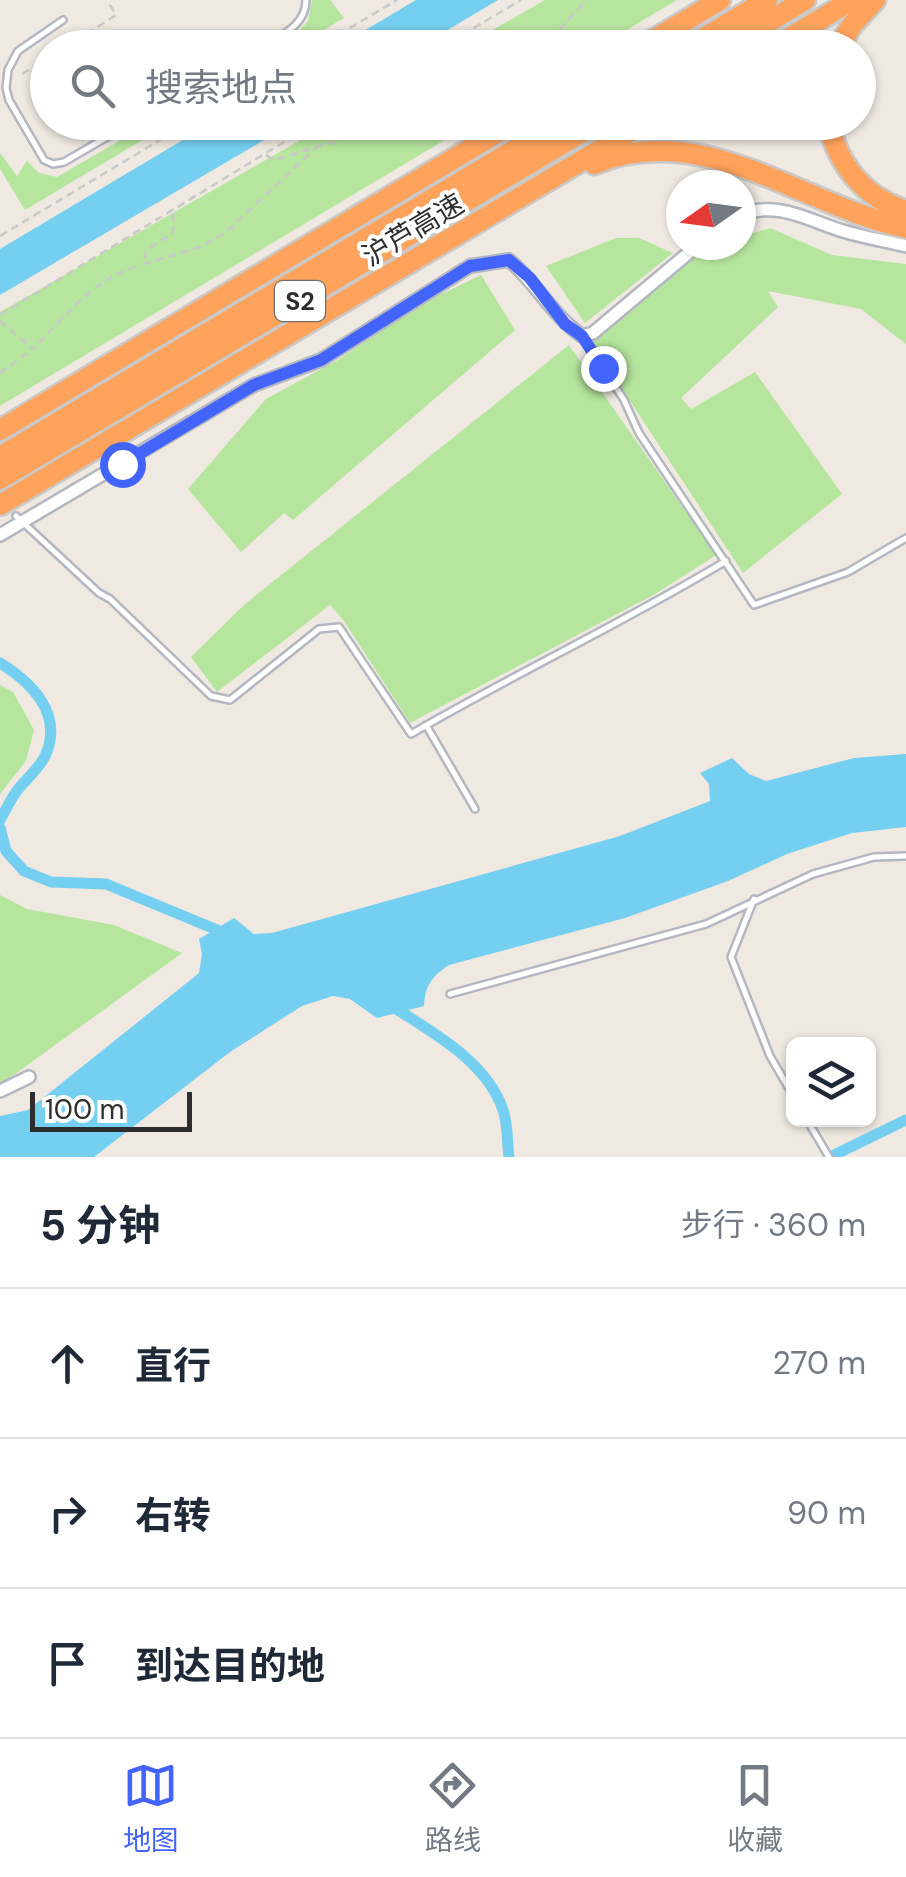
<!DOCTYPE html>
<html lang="zh">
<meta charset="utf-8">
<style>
:root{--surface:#fff;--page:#f2f2f3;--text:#1f2937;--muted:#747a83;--line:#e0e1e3;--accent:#4264fb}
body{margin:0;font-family:"DM Sans","Noto Sans SC",sans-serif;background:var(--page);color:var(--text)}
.controls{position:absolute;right:30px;bottom:30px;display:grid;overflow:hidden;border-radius:15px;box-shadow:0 2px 8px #0004}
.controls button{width:90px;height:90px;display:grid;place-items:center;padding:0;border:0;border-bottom:2px solid var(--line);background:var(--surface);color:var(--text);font:50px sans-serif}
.compass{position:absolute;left:666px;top:170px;width:90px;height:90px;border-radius:50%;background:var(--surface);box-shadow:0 2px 8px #0004;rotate:256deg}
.scale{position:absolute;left:30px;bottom:25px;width:162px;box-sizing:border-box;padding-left:10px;border:5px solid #2e2e2e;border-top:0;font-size:28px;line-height:35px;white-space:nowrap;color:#2e2e2e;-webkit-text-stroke:8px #fff;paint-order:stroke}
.stop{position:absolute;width:30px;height:30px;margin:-22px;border:8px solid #4264fb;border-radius:50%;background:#fff}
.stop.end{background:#4264fb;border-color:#fff;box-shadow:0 2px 10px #0008}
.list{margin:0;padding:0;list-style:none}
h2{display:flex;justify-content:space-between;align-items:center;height:130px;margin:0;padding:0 40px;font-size:42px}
h2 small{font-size:32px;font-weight:400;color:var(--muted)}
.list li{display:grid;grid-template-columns:65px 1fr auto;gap:30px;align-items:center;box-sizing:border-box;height:150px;padding:0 40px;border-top:2px solid var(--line)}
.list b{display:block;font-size:38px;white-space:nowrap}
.list em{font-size:32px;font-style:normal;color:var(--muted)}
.icon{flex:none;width:55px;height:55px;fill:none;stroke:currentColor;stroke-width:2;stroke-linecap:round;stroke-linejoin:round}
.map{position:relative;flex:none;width:906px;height:1157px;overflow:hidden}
.search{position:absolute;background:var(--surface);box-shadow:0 2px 8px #0004;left:30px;right:30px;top:30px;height:110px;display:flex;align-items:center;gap:25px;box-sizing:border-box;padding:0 35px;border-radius:55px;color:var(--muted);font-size:38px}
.sheet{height:580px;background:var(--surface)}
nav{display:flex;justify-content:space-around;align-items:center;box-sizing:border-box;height:140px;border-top:2px solid var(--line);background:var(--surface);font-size:28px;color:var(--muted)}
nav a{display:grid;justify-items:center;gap:5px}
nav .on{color:var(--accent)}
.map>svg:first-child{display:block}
</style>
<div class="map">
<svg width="906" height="1157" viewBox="0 0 906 1157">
<rect width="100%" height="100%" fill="#efe9e1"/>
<path fill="#b6e59e" d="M312 0H330L344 18 295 47H284L301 38 298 32 308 21Z
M545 0H677L598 47H463Z
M152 122 171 123 25 210 0 169V153L17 176 27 161 39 173 57 177Z
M332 122 473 123 0 406V312Z
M770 228 832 255 906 264V344L861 309 768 291 778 307 681 398 691 409 755 372 842 494 743 573 592 343 707 247 741 245V237Z
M616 238H639L673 253 585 323 546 266Z
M481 275 515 330 293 520 284 513 241 552 188 489 266 399 338 360 423 303Z
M569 345 716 555 657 593 410 723 344 621 330 605 217 692 191 657 245 604Z
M0 685 13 692 34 730 26 761 0 794Z
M0 895 27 909 114 925 182 953 0 1085Z"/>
<path fill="#75cff0" d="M416 0H498L419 47H337Z
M213 122 293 123 0 295V249Z
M906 754V827L852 833 787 854 728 881 625 918 449 965C432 976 425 986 424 1006L377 1018 350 999 333 996 302 1006 230 1052 94 1157H0V1116L28 1110 199 973 202 954 199 939 234 918 254 934 272 933 620 836 710 801 709 784 700 773 732 758 749 774 766 781 854 758Z"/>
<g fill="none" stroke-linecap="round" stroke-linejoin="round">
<path stroke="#75cff0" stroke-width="11" d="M0 663C31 682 63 713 46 754 40 768 25 780 16 792 10 801 5 811 0 820
M0 828 6 851 24 871 51 882 106 884 227 934
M390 1005C430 1031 487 1061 503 1110 508 1124 507 1142 509 1157
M830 1157 906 1120"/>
<defs>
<path id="lane" d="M63 20 18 51 8 70 6 88 9 100 44 160 53 164 64 162 133 122
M261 48C280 36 306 26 306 0
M584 338 624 400 639 433 754 605 848 572 906 538
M16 516 99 593 110 599 211 696 230 700 319 629 339 627 411 734C514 674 623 623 726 561
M426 725 475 809
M754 899 731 957 770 1056 794 1097
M450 994 706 924 813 874 874 857 906 856
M807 1120 829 1157"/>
<path id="street" d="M741 214C779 201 807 220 843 231 863 237 885 241 906 246
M0 535 254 385 321 360 470 266 509 260C536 283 553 316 582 336L593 333 698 245
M0 1091 29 1077"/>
<path id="highway" d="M640 48 720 0
M687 48 767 0
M725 48 805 0
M773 48 852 0
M838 48 852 25 875 0
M828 122C838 165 864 197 906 211
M594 164C703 118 803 206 906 228
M0 430 515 122
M0 457 561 122
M0 479 599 122
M0 505 647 122"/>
</defs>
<use href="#lane" stroke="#b4b7c1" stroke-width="10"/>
<use href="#street" stroke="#b4b7c1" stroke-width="16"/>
<use href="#highway" stroke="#c9c9c9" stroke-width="25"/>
<path stroke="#c9c9c9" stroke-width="2.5" stroke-dasharray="8 5" stroke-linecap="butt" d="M65 48 116 15 107 0
M316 48 397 0
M440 48 521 0
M542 48 587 0
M22 74 48 58
M266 155 274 160 398 122
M172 214 175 223 172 234 146 250 144 264 200 247 225 233 316 148
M0 236 190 122
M0 315 317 122
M0 321 33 349C65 316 95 277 141 265
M0 373 32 350"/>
<use href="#lane" stroke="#fff" stroke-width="5"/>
<use href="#street" stroke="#fff" stroke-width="11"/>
<use href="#highway" stroke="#ffa35c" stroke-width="20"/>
</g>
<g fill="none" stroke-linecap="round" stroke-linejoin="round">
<path stroke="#4264fb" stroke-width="12" d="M122 464 254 385 321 360 470 266 509 260 530 278 565 324 582 336 603 368"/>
</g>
<g text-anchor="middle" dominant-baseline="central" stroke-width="8" stroke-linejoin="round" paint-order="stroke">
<rect fill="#fff" stroke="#6d6d6d" stroke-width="2.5" x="275" y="281" width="50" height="40" rx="8"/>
<g font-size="25" font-weight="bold" fill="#2e2e2e">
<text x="300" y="301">S2</text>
</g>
<g font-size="28" fill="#2e2e2e" stroke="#fff">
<text transform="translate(413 230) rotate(-31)">沪芦高速</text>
</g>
</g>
</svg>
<div class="controls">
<button><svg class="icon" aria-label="layers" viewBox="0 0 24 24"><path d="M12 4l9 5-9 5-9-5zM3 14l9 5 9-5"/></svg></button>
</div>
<svg class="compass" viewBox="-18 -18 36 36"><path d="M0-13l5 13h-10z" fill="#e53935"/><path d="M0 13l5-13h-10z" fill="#747a83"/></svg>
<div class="scale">100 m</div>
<div class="stop" style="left:122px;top:464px"></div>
<div class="stop end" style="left:603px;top:368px"></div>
<div class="search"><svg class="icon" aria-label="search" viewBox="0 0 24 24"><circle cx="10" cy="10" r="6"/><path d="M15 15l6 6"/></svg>搜索地点</div>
</div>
<section class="sheet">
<h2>5 分钟<small>步行 · 360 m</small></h2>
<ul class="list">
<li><svg class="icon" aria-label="ahead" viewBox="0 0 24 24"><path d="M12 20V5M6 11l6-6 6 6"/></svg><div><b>直行</b></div><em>270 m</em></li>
<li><svg class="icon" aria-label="right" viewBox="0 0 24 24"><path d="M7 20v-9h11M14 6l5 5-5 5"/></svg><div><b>右转</b></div><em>90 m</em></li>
<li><svg class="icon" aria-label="arrive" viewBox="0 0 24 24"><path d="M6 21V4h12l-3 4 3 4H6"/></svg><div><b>到达目的地</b></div></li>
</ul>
</section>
<nav>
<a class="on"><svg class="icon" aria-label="map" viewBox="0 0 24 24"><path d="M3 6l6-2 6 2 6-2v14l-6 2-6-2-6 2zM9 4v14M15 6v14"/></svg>地图</a>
<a><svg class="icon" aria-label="directions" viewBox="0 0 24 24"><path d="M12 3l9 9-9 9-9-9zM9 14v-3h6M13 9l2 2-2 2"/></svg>路线</a>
<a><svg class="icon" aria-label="saved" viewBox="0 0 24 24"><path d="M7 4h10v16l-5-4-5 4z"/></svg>收藏</a>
</nav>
